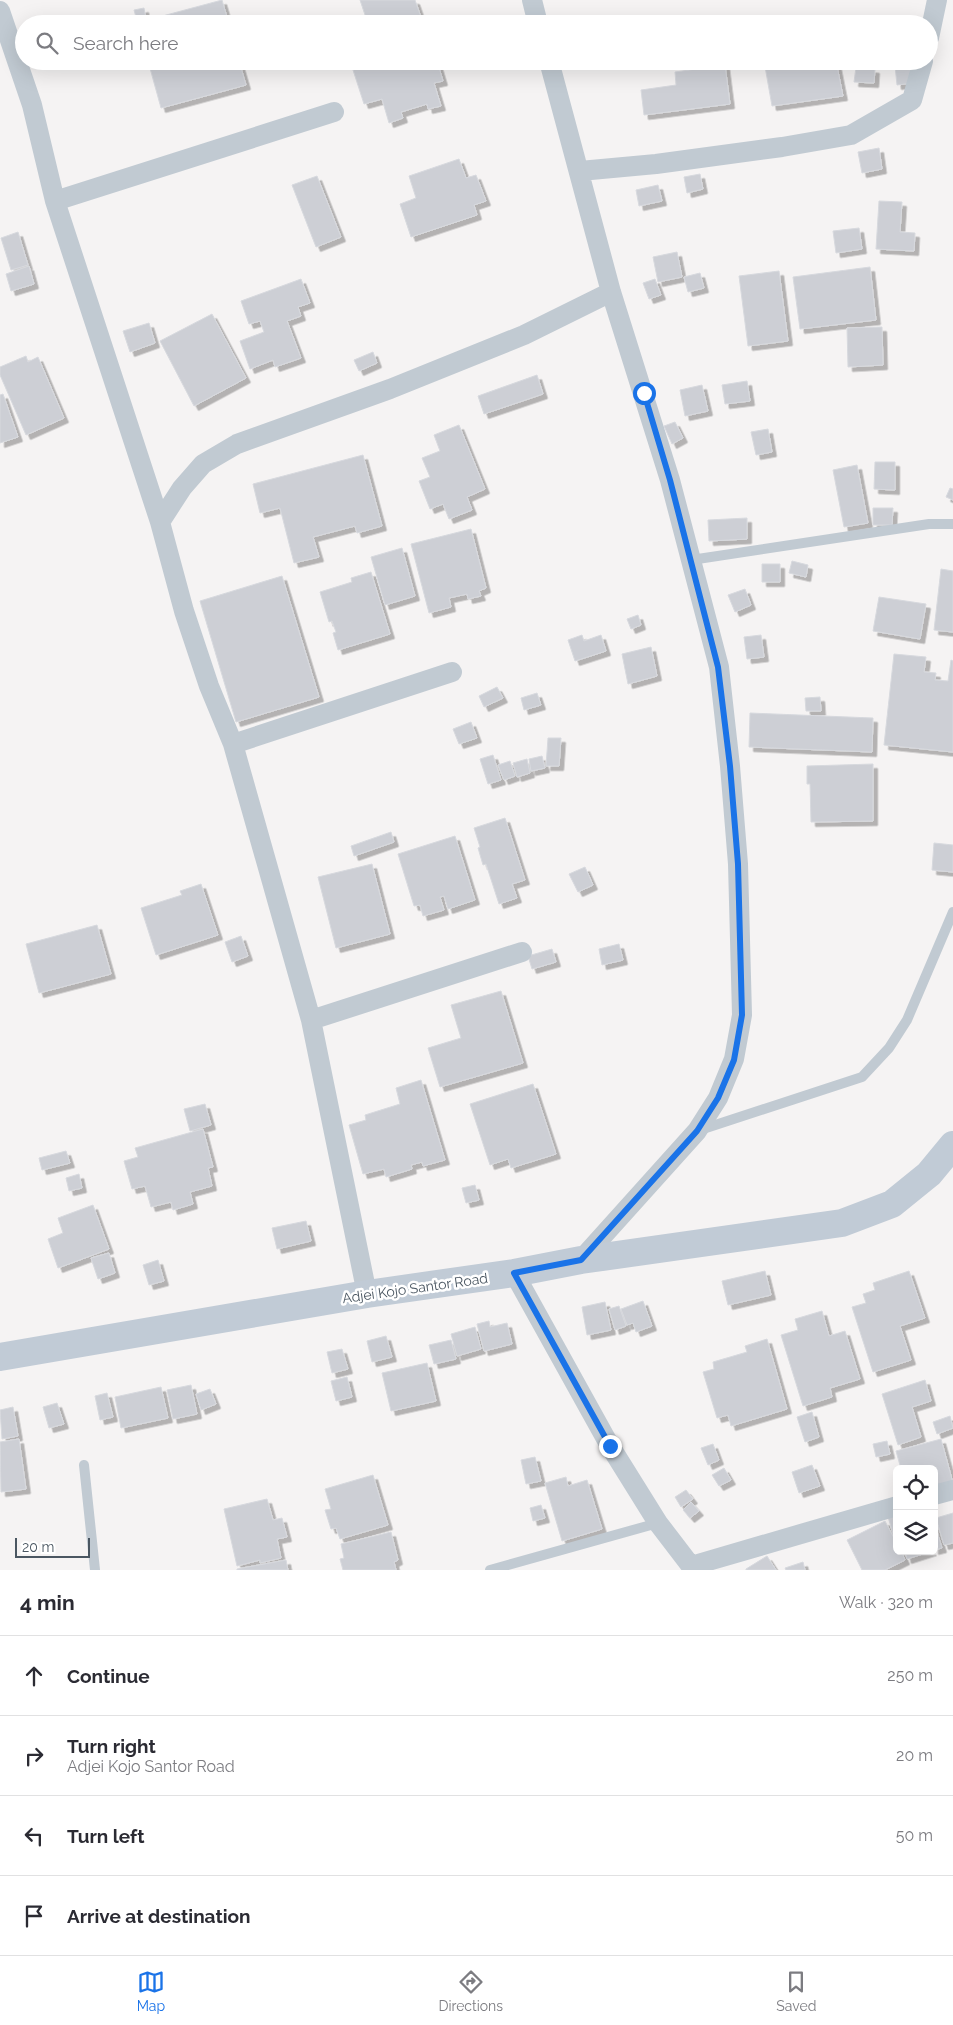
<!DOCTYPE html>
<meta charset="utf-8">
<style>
:root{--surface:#fff;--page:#f7f7f7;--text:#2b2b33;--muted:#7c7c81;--line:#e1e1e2;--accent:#1a73e8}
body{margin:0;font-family:Raleway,sans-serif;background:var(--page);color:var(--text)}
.controls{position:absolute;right:15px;bottom:15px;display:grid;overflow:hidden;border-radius:8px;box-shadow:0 5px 20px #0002}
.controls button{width:45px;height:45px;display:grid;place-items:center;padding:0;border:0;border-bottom:1px solid var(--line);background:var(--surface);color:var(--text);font:25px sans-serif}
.scale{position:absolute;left:15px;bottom:12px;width:75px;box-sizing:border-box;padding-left:5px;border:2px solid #4a5661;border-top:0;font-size:14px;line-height:18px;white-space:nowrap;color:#4a5661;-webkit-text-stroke:4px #fff;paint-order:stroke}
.stop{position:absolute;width:15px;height:15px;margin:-11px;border:4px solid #1a73e8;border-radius:50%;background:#fff}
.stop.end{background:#1a73e8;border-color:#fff;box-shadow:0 1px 5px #0008}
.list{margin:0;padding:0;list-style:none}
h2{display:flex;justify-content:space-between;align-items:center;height:65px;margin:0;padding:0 20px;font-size:21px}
h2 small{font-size:16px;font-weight:400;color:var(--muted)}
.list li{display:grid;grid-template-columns:32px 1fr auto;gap:15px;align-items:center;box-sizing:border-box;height:80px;padding:0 20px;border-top:1px solid var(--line)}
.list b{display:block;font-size:19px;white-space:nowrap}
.list p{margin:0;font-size:16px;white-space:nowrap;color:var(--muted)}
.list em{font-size:16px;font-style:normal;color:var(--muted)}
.icon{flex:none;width:28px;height:28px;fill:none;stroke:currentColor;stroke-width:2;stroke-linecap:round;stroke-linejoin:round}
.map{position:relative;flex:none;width:953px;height:1570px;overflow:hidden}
.search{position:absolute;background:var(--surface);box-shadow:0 5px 20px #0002;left:15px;right:15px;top:15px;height:55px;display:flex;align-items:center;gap:12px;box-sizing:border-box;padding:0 18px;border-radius:28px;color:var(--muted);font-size:19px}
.sheet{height:385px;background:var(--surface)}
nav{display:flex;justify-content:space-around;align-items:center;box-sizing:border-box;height:70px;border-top:1px solid var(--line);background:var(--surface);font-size:14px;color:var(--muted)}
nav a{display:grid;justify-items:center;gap:2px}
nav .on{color:var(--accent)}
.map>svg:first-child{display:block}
</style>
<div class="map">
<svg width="953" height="1570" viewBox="0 0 953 1570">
<defs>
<filter id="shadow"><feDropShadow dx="4.5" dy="4.5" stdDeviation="0" flood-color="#0004"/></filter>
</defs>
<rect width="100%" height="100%" fill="#f5f3f3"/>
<path fill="#cdcfd5" stroke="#d7d9de" filter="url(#shadow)" d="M222 0 229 24H156L155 18Z
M360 0H415L422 20 411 24H368Z
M144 8 146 19 137 21 134 10Z
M81 16 83 24H60L59 22Z
M148 61H239L246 85 161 108Z
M382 61H437L443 81 434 83 441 106 428 109 427 104 401 112 403 118 389 123 382 99 364 104 353 70Z
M764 61H836L843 96 772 106Z
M911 64 913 83 897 85 895 66Z
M725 65 730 104 644 115 641 90 676 85 675 72Z
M856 67 875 69 874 83 854 82Z
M879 148 882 169 862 173 858 152Z
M459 159 466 178 476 175 486 201 474 205 477 215 411 237 400 204 416 198 409 176Z
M700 174 703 189 687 193 684 177Z
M317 176 341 237 316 247 292 185Z
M658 185 662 201 639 206 636 190Z
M879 201 902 202 900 232 915 233 914 251 876 249Z
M859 228 862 249 836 253 833 231Z
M18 232 28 265 11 270 1 238Z
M677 252 682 277 658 282 653 257Z
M29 266 34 284 11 291 6 274Z
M870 267 876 320 800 329 793 277Z
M779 271 788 341 748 346 739 276Z
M700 273 704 288 688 292 684 277Z
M301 279 310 303 298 307 301 316 287 321 301 358 275 367 273 360 250 369 240 341 264 332 260 321 249 324 241 301Z
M655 279 661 295 649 299 643 283Z
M212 314 246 378 194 406 160 341Z
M149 323 155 343 130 352 123 331Z
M882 327 883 365 848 367 847 328Z
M373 352 377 363 359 371 354 360Z
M26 356 28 362 38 357 64 418 26 435 0 375V367Z
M537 375 543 394 484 414 478 396Z
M747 381 750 401 725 404 722 385Z
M702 385 708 411 685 416 680 390Z
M3 394 18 437 0 443V395Z
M675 422 683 438 672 444 664 426Z
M459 425 485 489 467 497 472 510 449 519 443 504 430 509 419 481 430 477 422 458 440 451 434 435Z
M768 429 772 452 756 455 751 432Z
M363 455 382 526 357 533 355 526 313 537 319 557 294 563 280 508 260 513 253 484Z
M875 462H895V490L874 489Z
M857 465 868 523 844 527 833 470Z
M950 488 953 489V500L946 497Z
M873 508H893L892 525H873Z
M747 518V539L709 541 708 520Z
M471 529 486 588 479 591 481 596 468 599 467 594 449 598 451 607 429 613 411 544Z
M402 548 415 596 385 605 371 557Z
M792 561 808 565 806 577 789 573Z
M762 564H780V582H762Z
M941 569 953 571V632L934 630Z
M371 572 390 634 338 650 333 633 336 632 332 621 329 622 320 592 352 582 351 578Z
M282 576 319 697 236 722 200 601Z
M745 589 751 605 735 612 728 595Z
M879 597 926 604 920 639 873 631Z
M638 615 641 625 631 629 627 619Z
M582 635 584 641 601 635 606 651 575 661 568 640Z
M761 635 764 657 747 659 744 637Z
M651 647 657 676 628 684 622 654Z
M894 654 926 657 924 672 936 673 935 680 948 681 951 660 953 661V752L884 745Z
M497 687 503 698 484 707 479 696Z
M537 693 541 705 524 710 521 698Z
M820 697 821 711H806L805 698Z
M750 713 873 718 872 752 749 747Z
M471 722 477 738 459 744 453 729Z
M548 738H561L559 766H546Z
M493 755 501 780 488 784 480 759Z
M542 756 545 768 531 771 529 759Z
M527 759 530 773 517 777 513 763Z
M510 761 515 776 504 780 498 765Z
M873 764V821L811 822 810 784H807V766Z
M505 818 525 880 512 884 517 898 499 904 486 864 483 865 478 848 480 847 474 828Z
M391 832 394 842 354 856 351 846Z
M455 836 475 900 448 909 444 896 440 897 444 910 423 916 420 905 414 906 398 854Z
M934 843 953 845V872L932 870Z
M372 864 390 934 336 948 318 877Z
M585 867 593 885 578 892 569 874Z
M201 884 218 935 156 955 141 908 182 895 180 891Z
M97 925 111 974 39 993 26 944Z
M241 936 248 956 232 962 225 942Z
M619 944 623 960 602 965 599 949Z
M552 949 556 962 532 969 528 956Z
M501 991 523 1063 440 1087 428 1048 461 1038 451 1005Z
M421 1080 445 1160 423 1166 422 1162 411 1165 412 1169 386 1177 384 1169 363 1174 349 1125 366 1120 365 1115 400 1104 396 1088Z
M533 1084 556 1154 511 1168 508 1159 490 1165 470 1104Z
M205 1104 211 1125 190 1131 184 1109Z
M203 1129 213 1167 208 1168 212 1186 190 1192 193 1204 173 1210 171 1202 151 1207 145 1186 132 1189 124 1161 138 1157 135 1148Z
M66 1151 70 1163 42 1170 39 1158Z
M79 1174 82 1188 69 1191 66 1178Z
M475 1185 479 1200 466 1203 462 1188Z
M93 1205 109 1249 58 1268 48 1239 63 1233 58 1218Z
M306 1221 311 1241 277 1249 272 1228Z
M109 1253 115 1273 98 1279 91 1258Z
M158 1260 164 1281 149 1285 143 1265Z
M765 1271 771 1295 728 1305 722 1281Z
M909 1271 925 1318 900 1326 911 1360 873 1372 852 1307 866 1303 863 1294 875 1290 873 1283Z
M643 1301 652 1326 636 1332 633 1323 627 1325 621 1309Z
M605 1302 611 1330 587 1335 582 1307Z
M619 1306 626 1326 615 1330 609 1309Z
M822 1311 829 1336 845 1331 860 1379 830 1388 832 1397 803 1406 781 1335 798 1330 795 1319Z
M489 1321 490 1327 507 1323 512 1344 484 1351 477 1324Z
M475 1327 481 1349 457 1356 451 1334Z
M386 1336 392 1357 372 1362 367 1341Z
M767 1339 787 1409 731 1426 728 1415 717 1418 703 1372 714 1369 713 1362 747 1352 745 1346Z
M451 1340 456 1359 434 1364 429 1345Z
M342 1349 348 1369 332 1373 327 1352Z
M427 1363 436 1401 391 1411 382 1373Z
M347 1377 352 1397 336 1401 331 1381Z
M925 1380 931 1401 912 1407 921 1437 898 1445 882 1394Z
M191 1385 197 1414 173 1419 167 1390Z
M161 1387 168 1418 121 1428 115 1397Z
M210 1389 216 1404 201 1410 196 1394Z
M107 1393 113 1417 100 1420 95 1396Z
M57 1403 64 1424 49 1428 43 1407Z
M13 1407 18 1436 2 1439 0 1410Z
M812 1412 819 1437 805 1442 797 1417Z
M950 1416 953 1428 937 1434 933 1422Z
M19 1439 26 1489 1 1492 0 1442Z
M941 1439 953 1483 934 1493V1469H901L896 1451Z
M887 1441 890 1454 876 1457 873 1444Z
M713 1444 719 1460 708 1465 701 1448Z
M535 1457 541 1481 526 1484 521 1460Z
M812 1465 820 1486 799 1493 792 1472Z
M724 1468 731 1480 719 1486 712 1475Z
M373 1475 388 1525 340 1539 336 1528 331 1529 325 1510 331 1509 325 1489Z
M566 1477 568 1486 587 1480 602 1529 562 1541 545 1483Z
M686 1490 693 1499 681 1507 675 1497Z
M267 1499 273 1520 282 1518 287 1537 277 1539 281 1558 260 1563V1560L237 1566 224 1509Z
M691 1502 699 1511 690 1518 683 1510Z
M541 1505 545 1518 533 1521 530 1508Z
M953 1513V1543L944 1545 936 1518Z
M897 1514V1536L894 1537 888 1517Z
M885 1521 897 1544V1551H901L905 1560 885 1570H862L847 1540Z
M934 1522 942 1548 934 1550Z
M391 1532 398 1560 394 1562 396 1570H343L340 1559 344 1558 341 1544Z
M905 1551H932L907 1559Z
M767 1556 776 1570H746V1569Z
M286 1560 288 1570H237V1569Z
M803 1562 805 1570H786L785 1568Z"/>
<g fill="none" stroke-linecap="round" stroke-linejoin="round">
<path stroke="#c1cad2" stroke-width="10" d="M691 560 929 524H953
M700 1130 862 1077 889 1048 907 1020 953 912
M84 1465 95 1570
M490 1570 658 1523"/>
<path stroke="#c1cad2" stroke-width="20" d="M532 0 538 24
M0 11 32 105 55 201 160 522 184 611 209 686 233 744 311 1020 367 1294
M929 38 937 0
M549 61 611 292 670 480 719 667 730 766 738 864 742 1015 734 1059 718 1098 697 1131 581 1260
M580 171 656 164 782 147 851 135 912 100 923 61
M55 201 334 112
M160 522 182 488 203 464 237 444 390 389 524 335 611 292
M233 744 452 672
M311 1020 522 952
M514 1273 610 1446 658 1523 694 1570
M934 1495 953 1490
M691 1566 897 1506"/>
<path stroke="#c1cbd6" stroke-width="28" d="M0 1357 367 1294 514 1273 581 1260 842 1223 892 1204 929 1174 953 1145"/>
</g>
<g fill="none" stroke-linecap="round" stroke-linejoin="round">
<path stroke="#1a73e8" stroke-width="6" d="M610 1446 514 1273 581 1260 697 1131 718 1098 734 1060 742 1015 738 864 730 766 718 667 670 480 644 393"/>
</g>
<g text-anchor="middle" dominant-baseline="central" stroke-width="5" stroke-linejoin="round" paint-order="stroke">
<g font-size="14" fill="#4a5661" stroke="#fff">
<text transform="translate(415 1288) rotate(-8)">Adjei Kojo Santor Road</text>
</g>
</g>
</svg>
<div class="controls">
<button><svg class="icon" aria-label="locate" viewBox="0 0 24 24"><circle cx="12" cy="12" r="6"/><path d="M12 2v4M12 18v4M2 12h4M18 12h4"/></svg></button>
<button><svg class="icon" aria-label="layers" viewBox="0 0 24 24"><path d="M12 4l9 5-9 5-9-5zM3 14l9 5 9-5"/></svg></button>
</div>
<div class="scale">20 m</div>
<div class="stop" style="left:644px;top:393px"></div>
<div class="stop end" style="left:610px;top:1446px"></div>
<div class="search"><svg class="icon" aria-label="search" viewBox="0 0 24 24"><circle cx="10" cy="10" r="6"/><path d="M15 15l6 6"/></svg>Search here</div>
</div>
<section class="sheet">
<h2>4 min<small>Walk · 320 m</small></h2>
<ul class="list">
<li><svg class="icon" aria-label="ahead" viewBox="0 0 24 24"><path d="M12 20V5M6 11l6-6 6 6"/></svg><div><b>Continue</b></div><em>250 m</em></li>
<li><svg class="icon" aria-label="right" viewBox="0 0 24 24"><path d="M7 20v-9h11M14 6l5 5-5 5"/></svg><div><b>Turn right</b><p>Adjei Kojo Santor Road</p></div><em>20 m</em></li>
<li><svg class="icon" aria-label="left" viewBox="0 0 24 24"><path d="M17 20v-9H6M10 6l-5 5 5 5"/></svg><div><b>Turn left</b></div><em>50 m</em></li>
<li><svg class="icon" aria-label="arrive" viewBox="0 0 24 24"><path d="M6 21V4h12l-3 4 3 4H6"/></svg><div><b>Arrive at destination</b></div></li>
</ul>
</section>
<nav>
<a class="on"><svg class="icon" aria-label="map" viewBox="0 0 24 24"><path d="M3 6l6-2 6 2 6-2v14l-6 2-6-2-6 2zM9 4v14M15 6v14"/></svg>Map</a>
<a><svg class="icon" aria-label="directions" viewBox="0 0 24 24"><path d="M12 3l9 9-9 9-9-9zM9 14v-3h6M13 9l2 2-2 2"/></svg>Directions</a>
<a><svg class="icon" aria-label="saved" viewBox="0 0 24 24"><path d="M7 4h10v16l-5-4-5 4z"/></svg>Saved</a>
</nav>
